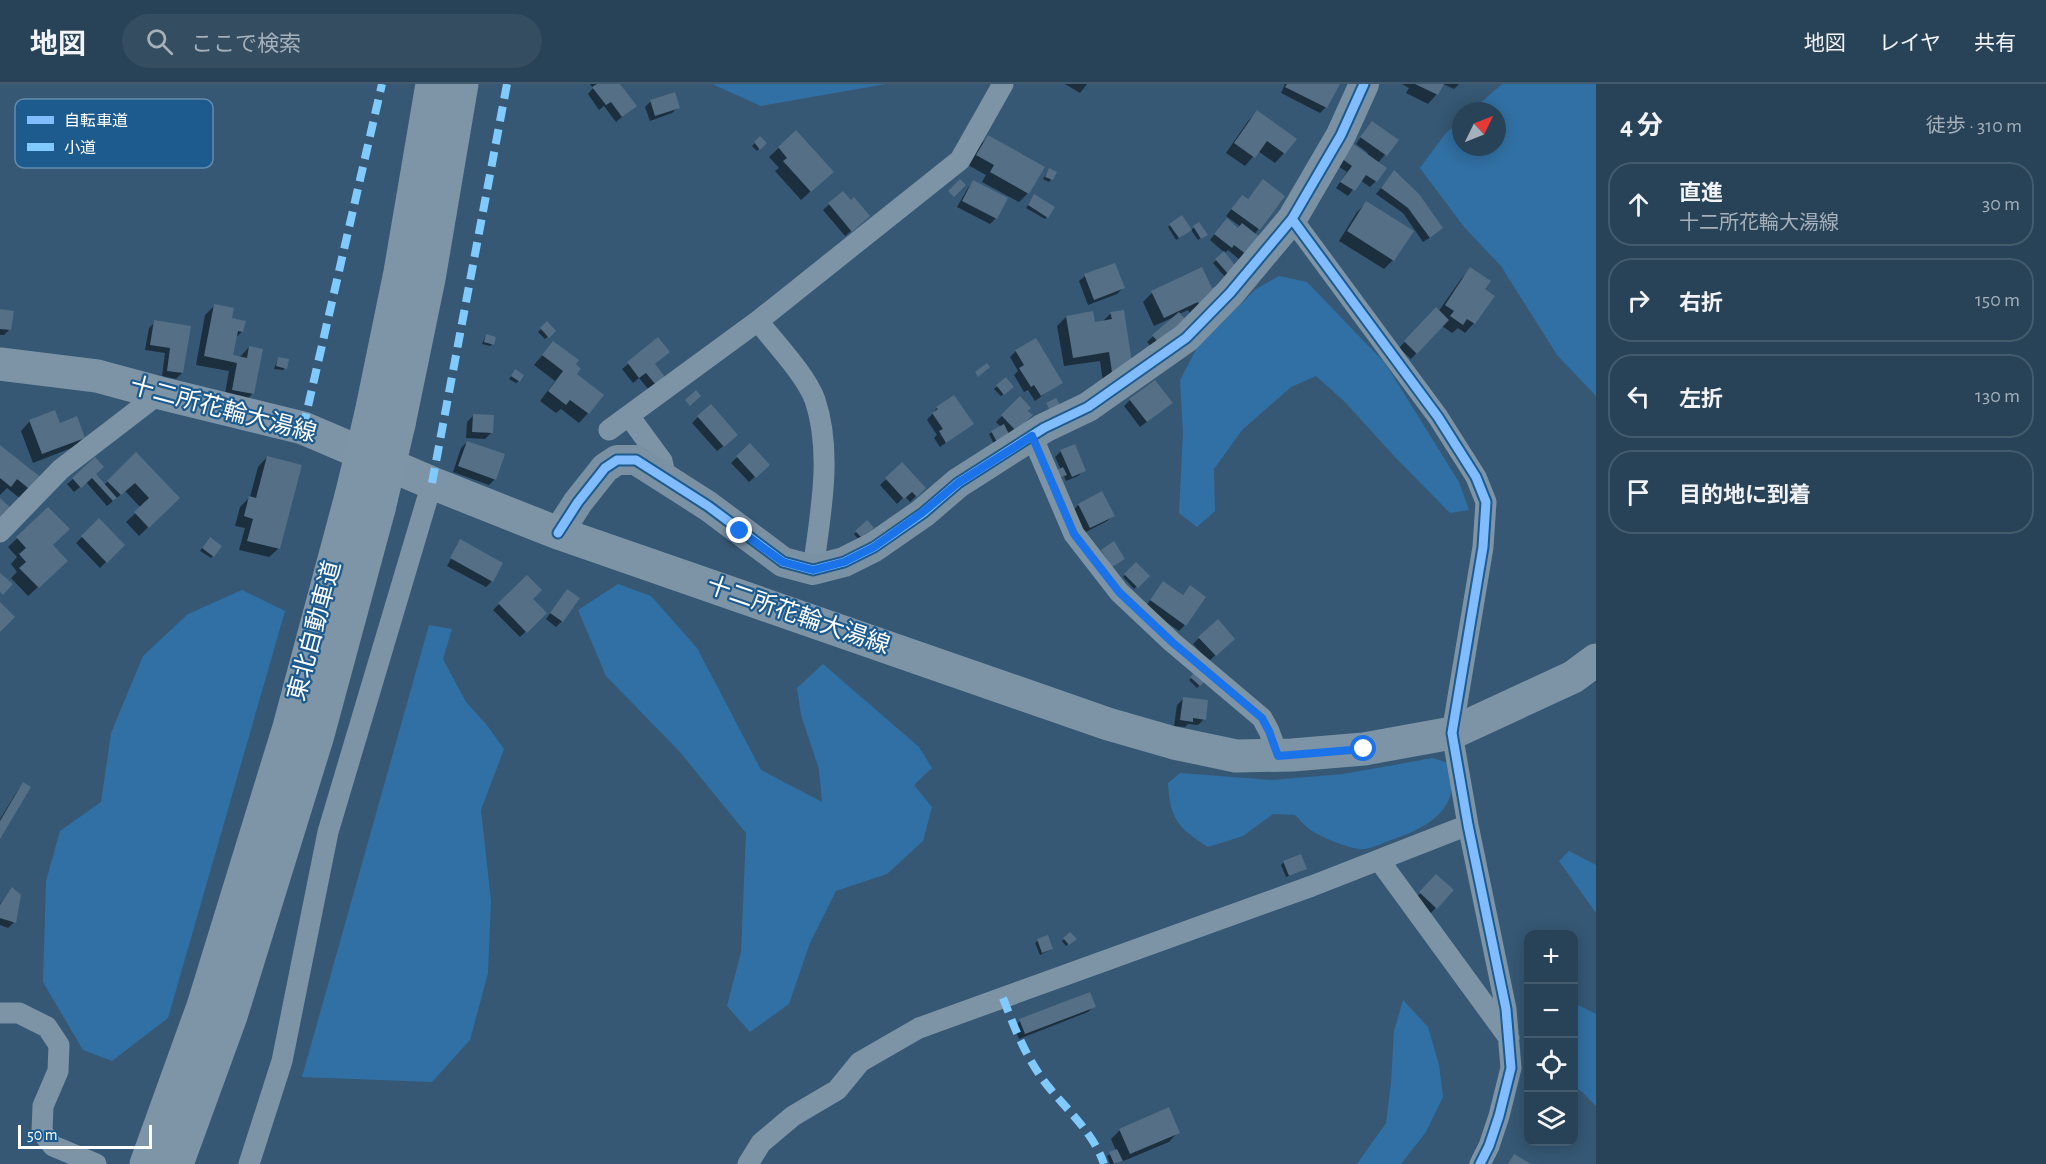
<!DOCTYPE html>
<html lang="ja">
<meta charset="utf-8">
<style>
:root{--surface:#284257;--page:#344d61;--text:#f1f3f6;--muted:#a5b0ba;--line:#445b6d}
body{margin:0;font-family:"Alegreya Sans","Noto Sans JP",sans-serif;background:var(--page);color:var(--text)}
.controls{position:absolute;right:18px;bottom:18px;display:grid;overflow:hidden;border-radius:12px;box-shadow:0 3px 15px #0003}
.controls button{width:54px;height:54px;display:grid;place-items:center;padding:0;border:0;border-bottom:2px solid var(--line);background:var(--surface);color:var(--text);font:30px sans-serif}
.compass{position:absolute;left:1452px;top:18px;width:54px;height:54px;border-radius:50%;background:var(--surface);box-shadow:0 3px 15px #0003;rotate:47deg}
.scale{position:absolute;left:18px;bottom:15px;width:134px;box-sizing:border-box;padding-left:6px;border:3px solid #fff;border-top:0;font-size:16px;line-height:21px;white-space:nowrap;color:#fff;-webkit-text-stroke:4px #1d5a8d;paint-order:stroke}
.stop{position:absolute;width:18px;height:18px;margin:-14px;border:4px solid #1a73e8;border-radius:50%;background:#fff}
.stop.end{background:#1a73e8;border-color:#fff;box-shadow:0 2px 6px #0008}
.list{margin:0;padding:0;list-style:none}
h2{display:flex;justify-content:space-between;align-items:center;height:78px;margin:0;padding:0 24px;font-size:26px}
h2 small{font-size:20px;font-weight:400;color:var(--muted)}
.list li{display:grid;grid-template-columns:39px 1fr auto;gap:18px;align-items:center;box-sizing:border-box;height:84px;margin:0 12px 12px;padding:0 12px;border:2px solid var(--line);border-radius:24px}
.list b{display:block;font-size:22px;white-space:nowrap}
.list p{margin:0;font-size:20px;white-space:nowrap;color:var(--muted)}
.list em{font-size:20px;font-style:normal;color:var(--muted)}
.icon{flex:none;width:33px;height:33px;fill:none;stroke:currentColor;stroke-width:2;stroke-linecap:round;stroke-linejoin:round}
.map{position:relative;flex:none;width:1596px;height:1080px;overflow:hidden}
header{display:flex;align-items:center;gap:36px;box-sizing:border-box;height:84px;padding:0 30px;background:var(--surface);border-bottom:2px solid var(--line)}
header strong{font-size:28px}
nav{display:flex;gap:33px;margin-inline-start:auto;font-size:21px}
.search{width:420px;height:54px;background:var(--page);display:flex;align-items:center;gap:15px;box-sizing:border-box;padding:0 21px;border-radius:33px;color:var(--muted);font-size:22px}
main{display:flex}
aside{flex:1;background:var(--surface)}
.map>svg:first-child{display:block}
</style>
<header>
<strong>地図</strong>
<div class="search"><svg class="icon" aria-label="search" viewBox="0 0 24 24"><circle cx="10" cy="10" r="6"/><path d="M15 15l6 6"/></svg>ここで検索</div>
<nav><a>地図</a><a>レイヤ</a><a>共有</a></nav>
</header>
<main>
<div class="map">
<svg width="1596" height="1080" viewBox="0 0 1596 1080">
<rect width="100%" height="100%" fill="#365874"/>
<path fill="#3170a4" d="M712 0H886L761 22Z
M1502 0H1596V312L1557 271 1501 182 1464 143 1420 84 1445 50 1461 36V63H1497V27H1471Z
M1279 192 1307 198 1385 279 1459 398 1469 426 1450 429 1394 372 1344 317 1316 292 1291 303 1242 346 1214 385 1215 427 1197 443 1179 429 1183 349 1180 296 1198 262 1256 205Z
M618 500 651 512 697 564 761 686 822 718 819 685 801 631 797 604 823 580 919 663 932 684 914 701 932 723 923 757 887 790 836 807 810 859 789 920 750 948 727 922 741 868 746 749 679 667 606 592 578 526Z
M242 506 285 527 168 934 112 977 83 966 43 898 46 797 60 747 101 718 111 649 143 572 188 530Z
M429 541 452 545 443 575 466 618 486 640 504 665 481 726 491 817 488 889 470 956 432 998 302 993Z
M1433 674 1448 679C1464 724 1428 744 1391 756 1383 759 1373 764 1364 765 1351 766 1324 754 1312 747 1306 743 1300 736 1295 731L1273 730 1243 752 1208 763C1178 744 1170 735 1168 699L1180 689 1272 696 1343 690Z
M1569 767 1596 781V829L1559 777Z
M1403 916 1428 943 1439 981 1443 1013 1426 1048 1401 1080H1357L1386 1039 1391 999 1394 947Z
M1574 919 1596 930V1022L1582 1008 1574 1002Z"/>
<path fill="#0007" d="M590 0H619L635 22 616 38 604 22 599 26 588 10 593 4Z
M1065 0H1087L1080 9Z
M1285 0H1338L1326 23 1320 29 1281 9Z
M1402 0H1442L1437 10 1428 20 1406 9 1409 4Z
M1443 0H1459L1454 5Z
M651 17 678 23 672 29 650 37 645 23Z
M1257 28 1284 69 1275 79 1258 67 1245 82 1226 69 1248 37Z
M1367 44 1397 56 1378 79 1385 84 1376 97 1370 103 1360 96 1348 112 1336 104 1347 88 1336 81 1346 67 1366 71 1368 69 1356 60Z
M796 48 822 97 801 116 775 87 779 84 769 73Z
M988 53 1028 109 1019 118 982 98 986 91 968 81 979 62Z
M760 54 765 59 757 67 752 62Z
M1049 86 1051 95 1049 98 1043 95Z
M1389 94 1435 150 1423 158 1403 129 1376 110Z
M1263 97 1283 112 1254 151 1258 154 1240 176 1228 166 1224 170 1235 184 1225 193 1213 179 1225 169 1210 156 1221 142 1238 145 1241 143 1226 132 1242 112 1247 116Z
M973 98 996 134 990 140 957 123 968 104Z
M842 109 862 138 845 152 823 126Z
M1032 115 1047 133 1045 135 1026 124Z
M1366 119 1393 176 1384 185 1339 157 1357 128Z
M1199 140 1203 153 1198 156 1191 146Z
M1170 141 1187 148 1176 156 1168 143Z
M1471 185 1483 205 1493 212 1474 239 1465 249 1458 244 1452 249 1442 242 1411 275 1399 264 1436 225 1438 228 1461 195Z
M1085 192 1123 204 1117 210 1088 221 1079 197Z
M1152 209 1212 221 1193 235 1188 226 1179 230 1158 270 1147 258 1174 233 1154 242 1143 218Z
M214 222 242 248 234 255 231 272 240 273 249 263 253 309 244 319 224 315 229 287 196 281 205 231Z
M0 227 10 245 4 251H0Z
M1111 229 1132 285 1103 297 1100 277 1064 282 1057 242 1066 233 1093 240 1102 238Z
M155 238 189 243 182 289 176 295 162 292 165 269 145 266 149 244Z
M547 239 554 247 545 255 538 248Z
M486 251 493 260 490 262 482 260Z
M658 256 653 281 663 293 649 306 639 294 633 299 622 285Z
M553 259 574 280 588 329 579 339 561 325 556 329 540 317 555 297 534 281Z
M1016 267 1061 298 1035 317 1028 306 1024 308 1014 291 1018 287 1010 273Z
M278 274 285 284 283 286 274 285Z
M513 290 519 297 516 299 509 295Z
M1005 295 1012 303 1001 312 994 305Z
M1020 314 1031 331 1010 351 994 360 989 350 1001 343 996 338Z
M1130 316 1165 324 1140 343 1124 322Z
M937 324 972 340 940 363 934 354 937 351 927 336Z
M473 332 491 349 485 355 466 354 467 338Z
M698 333 730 357 717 367 692 339Z
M30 337 59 341 84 353 74 363 33 379 21 347Z
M467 358 495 395 489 401 453 388 461 364Z
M750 361 768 381 749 398 731 379Z
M0 363 41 395 22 416 7 404 0 411Z
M1061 367 1084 386 1078 392 1066 397 1064 392 1057 396 1061 386 1055 373Z
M136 370 178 414 139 452 126 438 141 424 125 407 107 422 86 398 74 408 67 400 73 395 94 391 104 401Z
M267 373 279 464 269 473 239 466 245 444 235 442 240 423 250 413 258 383Z
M902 380 924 404 910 418 905 412 897 420 880 401Z
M1078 421 1113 432 1107 437 1084 449 1073 427Z
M48 425 51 461 57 486 28 512 11 494 17 488 11 480 17 473 8 463Z
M99 436 123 461 100 484 76 459Z
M867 438 872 444 859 456 854 450Z
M207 457 213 472 211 474 200 467Z
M460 457 492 497 486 503 445 481 447 482 458 462H456Z
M1136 480 1147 492 1134 505 1123 493Z
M527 493 531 515 545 529 520 553 493 526Z
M1163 499 1182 512 1190 503 1185 541 1179 547 1145 523Z
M567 507 562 537 556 543 546 535Z
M1199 554 1227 561 1209 577 1193 560Z
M1196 589 1204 596 1197 604 1189 596Z
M1183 615 1204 635 1198 641 1188 640 1185 643 1174 642 1177 621Z
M23 700 0 752V735L18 706Z
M1284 778 1302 787 1286 793 1281 781Z
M1436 792 1452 806 1430 830 1415 815Z
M12 805 14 838 8 844 0 841V820Z
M1070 850 1074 855 1066 862 1062 857Z
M1038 857 1052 865 1040 871 1035 859Z
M1094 922 1088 928 1019 955 1014 943 1020 937Z
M1120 1046 1178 1048 1169 1058 1121 1078 1120 1077 1116 1080H1110L1107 1072 1116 1067 1111 1055Z"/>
<path fill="#546f86" d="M597 0H620L637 22 622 33 611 18 606 21 592 3Z
M1287 0H1340L1327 24 1285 3Z
M1415 0H1444L1438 11Z
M675 8 680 24 655 32 650 16Z
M1257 26 1297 55 1285 70 1267 57 1255 74 1234 59Z
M1372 37 1399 56 1387 72 1360 53Z
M796 46 834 88 811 108 783 77 787 74 778 63Z
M988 51 1045 83 1029 110 990 88 994 81 976 71Z
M760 52 767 59 760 66 754 58Z
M1352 59 1387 84 1377 98 1366 91 1355 107 1340 98 1352 82 1341 74Z
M1049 84 1057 88 1053 96 1045 93Z
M1394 86 1419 110 1443 144 1430 154 1408 124 1381 104Z
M960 95 966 101 954 113 948 107Z
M1263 95 1285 112 1260 146 1231 125 1242 111 1248 115Z
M973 96 1008 114 997 135 962 117Z
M843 107 851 116 854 113 870 132 852 148 828 119Z
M1034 110 1055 123 1048 134 1028 121Z
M1366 117 1414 147 1394 177 1347 147Z
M1182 131 1192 146 1179 154 1169 140Z
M1227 134 1238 144 1242 139 1261 154 1247 171 1234 161 1232 164 1214 150Z
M1199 138 1208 151 1201 155 1193 142Z
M1224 167 1237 184 1229 191 1215 175Z
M1115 179 1125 204 1094 216 1084 190Z
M1202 183 1212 204 1219 201 1202 227 1198 218 1164 234 1151 207Z
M1470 183 1491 197 1485 205 1495 212 1475 240 1467 235 1463 241 1450 232 1454 227 1445 221Z
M214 220 234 224 232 234 246 237 243 248 238 247 233 271 247 274 249 262 263 265 254 310 232 306 237 279 204 272Z
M1436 223 1449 236 1417 270 1404 257Z
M0 225 14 227 11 246 0 245Z
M1124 226 1133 285 1112 288 1109 268 1073 274 1066 232 1093 227 1095 238 1112 235 1110 228Z
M1179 228 1191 242 1164 265 1152 251Z
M154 236 191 242 183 289 167 287 170 264 150 261Z
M547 237 556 247 549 254 540 244Z
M486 250 496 253 494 261 484 258Z
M658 253 670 268 655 280 665 293 656 301 646 289 639 294 627 278Z
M1036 254 1063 299 1041 312 1034 301 1031 303 1019 284 1024 281 1015 266Z
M553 257 579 276 576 280 581 285 577 290 604 311 589 330 570 316 566 321 548 307 563 287 542 271Z
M278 273 289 275 287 285 276 282Z
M987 279 990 283 978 293 975 288Z
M515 285 524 291 520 298 511 292Z
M1006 293 1014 303 1004 311 996 301Z
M1155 296 1173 319 1147 338 1129 315Z
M696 306 701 312 690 322 685 316Z
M954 311 974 340 946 359 939 347 943 345 932 329 938 325 936 323Z
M1020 312 1031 324 1028 327 1033 331 1016 347 1001 331Z
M1056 314 1062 324 1052 329 1046 319Z
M711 320 738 351 724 363 697 332Z
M55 326 60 339 77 332 85 354 42 370 29 336Z
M473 330 494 331 493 349 472 348Z
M1004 340 1010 352 997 358 991 347Z
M467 357 505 370 496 396 458 382Z
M750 359 770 381 756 394 736 372Z
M1075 360 1086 387 1072 393 1060 366Z
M0 361 43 395 33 408 17 395 11 403 0 394Z
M136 368 180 414 149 444 134 428 149 414 135 399 121 411 107 397Z
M267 372 302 381 280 465 247 457 253 435 244 432 249 412 256 414Z
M95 373 104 383 96 390 117 414 113 417 92 394 81 404 72 394Z
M902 378 926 404 917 413 912 408 904 415 885 394Z
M1063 383 1067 391 1059 394 1055 387Z
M1102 407 1115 432 1090 444 1078 420Z
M0 414 12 425 0 435Z
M48 423 70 445 53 461 68 477 39 504 19 484 26 478 19 470 26 464 16 453Z
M99 434 125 461 107 479 81 452Z
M867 436 874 444 863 455 855 447Z
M210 453 222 462 214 473 202 464Z
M460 455 503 479 493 498 450 474Z
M1114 457 1125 475 1112 483 1101 466Z
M1136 478 1150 492 1138 504 1124 490Z
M0 489 13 500 3 511 0 508Z
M527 491 542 506 533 515 547 529 527 549 498 519Z
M1163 497 1183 511 1190 501 1206 513 1186 542 1150 516Z
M567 505 580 514 563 538 550 529Z
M0 518 15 533 0 548Z
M1218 535 1235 555 1216 572 1198 553Z
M1196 587 1206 596 1200 602 1190 593Z
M1183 613 1208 616 1206 636 1193 634V638L1180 636Z
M23 698 31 703 0 755V737Z
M1301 770 1307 785 1289 792 1283 777Z
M1436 790 1454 806 1437 825 1419 808Z
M12 803 21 811 16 839 0 834V821Z
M1070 848 1077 855 1069 861 1063 854Z
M1048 851 1053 865 1042 869 1037 855Z
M1090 908 1096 923 1025 950 1019 935Z
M1169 1023 1180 1049 1130 1070 1119 1045Z
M1117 1065 1123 1077 1114 1080 1109 1068Z
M1514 1070 1531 1080H1508Z"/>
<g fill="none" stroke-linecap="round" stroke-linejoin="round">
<path stroke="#7d94a7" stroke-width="21" d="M1292 135 1438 333 1476 393 1486 418 1483 463 1452 649 1468 741 1506 925 1511 984 1499 1032 1489 1062 1480 1080
M758 237C774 258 806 291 815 316 833 370 820 431 813 486
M629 332 662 377 666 394
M609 346 758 237 960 76 1003 0
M1032 352 1074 450 1119 508 1172 558 1262 634 1269 647 1278 672
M0 448 61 385 160 309
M1379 776 1509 954
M0 929H19L47 943 59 961 58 987 43 1022 42 1048 53 1062 96 1080
M249 1080 282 977 328 748 432 399
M748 1080 761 1059 793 1032 837 1006 860 978 919 944 1312 802 1468 741"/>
<path stroke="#7a91a4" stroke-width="30" d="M558 449 578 418 605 384 617 376H636L708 422 783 478 813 486 844 478 874 463 923 429 958 399 1044 344 1088 323 1186 254 1230 209 1292 135 1341 51 1364 0"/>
<path stroke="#7d94a7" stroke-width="33" d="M0 280 97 292 160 309 303 344 432 399 558 449 1108 640 1174 659 1236 672 1292 671 1364 665 1452 649 1573 593 1596 576"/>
<path stroke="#7e94a7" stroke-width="33" d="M371 329 400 188 432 0
M399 340 429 195 462 0
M146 1080 203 922 289 643 351 412
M177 1080 231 932 318 651 379 425"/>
<path stroke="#7e94a7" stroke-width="33" d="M351 412 371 329
M379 425 399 340"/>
<path stroke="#80caff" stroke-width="8" stroke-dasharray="15 8" stroke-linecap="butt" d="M303 344 382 0
M432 399 507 0
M1003 914C1015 945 1026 974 1047 1001 1067 1026 1093 1048 1104 1080"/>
<defs>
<path id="cycleway" d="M1292 135 1438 333 1476 393 1486 418 1483 463 1452 649 1468 741 1506 925 1511 984 1499 1032 1489 1062 1480 1080
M558 449 578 418 605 384 617 376H636L708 422 783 478 813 486 844 478 874 463 923 429 958 399 1044 344 1088 323 1186 254 1230 209 1292 135 1341 51 1364 0"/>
</defs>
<use href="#cycleway" stroke="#1d5a8d" stroke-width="13"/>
<use href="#cycleway" stroke="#80bcff" stroke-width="9"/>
</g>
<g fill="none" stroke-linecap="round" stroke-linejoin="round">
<path stroke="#1a73e8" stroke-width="8" d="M740 447 783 478 813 486 844 478 874 463 922 429 958 399 1032 352 1074 450 1119 508 1172 558 1262 634 1269 647 1278 672 1364 665"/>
</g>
<g text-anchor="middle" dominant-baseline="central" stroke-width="4.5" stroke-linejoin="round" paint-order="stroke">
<g font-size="24" fill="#fff" stroke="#1d5a8d">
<text transform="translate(223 326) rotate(15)">十二所花輪大湯線</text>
<text transform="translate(798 532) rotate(19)">十二所花輪大湯線</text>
<text transform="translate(315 547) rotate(-75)">東北自動車道</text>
</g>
</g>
<rect x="15" y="15" width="198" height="69" rx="9" fill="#1d5a8d" stroke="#618caf" stroke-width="1.5"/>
<rect x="27" y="32" width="27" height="8" fill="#80bcff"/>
<rect x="27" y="59" width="27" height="8" fill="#80caff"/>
<g font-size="16" fill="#fff">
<text x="64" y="42">自転車道</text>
<text x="64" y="69">小道</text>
</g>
</svg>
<div class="controls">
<button>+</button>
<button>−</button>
<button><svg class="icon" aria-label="locate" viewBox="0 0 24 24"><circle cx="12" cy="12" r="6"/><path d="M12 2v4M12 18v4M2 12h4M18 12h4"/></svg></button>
<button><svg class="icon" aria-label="layers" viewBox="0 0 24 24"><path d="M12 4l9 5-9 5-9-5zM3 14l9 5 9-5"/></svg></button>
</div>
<svg class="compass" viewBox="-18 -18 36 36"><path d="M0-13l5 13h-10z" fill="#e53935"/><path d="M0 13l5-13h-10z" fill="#a5b0ba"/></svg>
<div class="scale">50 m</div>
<div class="stop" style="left:1364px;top:665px"></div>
<div class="stop end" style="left:740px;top:447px"></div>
</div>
<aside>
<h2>4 分<small>徒歩 · 310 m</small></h2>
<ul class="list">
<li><svg class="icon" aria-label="ahead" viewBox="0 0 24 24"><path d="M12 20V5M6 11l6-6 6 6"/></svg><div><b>直進</b><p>十二所花輪大湯線</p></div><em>30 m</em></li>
<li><svg class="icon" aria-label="right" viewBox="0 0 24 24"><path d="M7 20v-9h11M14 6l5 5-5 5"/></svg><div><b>右折</b></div><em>150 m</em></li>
<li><svg class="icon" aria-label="left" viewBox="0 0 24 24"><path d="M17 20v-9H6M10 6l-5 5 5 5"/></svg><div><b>左折</b></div><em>130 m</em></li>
<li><svg class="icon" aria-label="arrive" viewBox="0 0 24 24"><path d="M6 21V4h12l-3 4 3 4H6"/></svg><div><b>目的地に到着</b></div></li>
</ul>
</aside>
</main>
